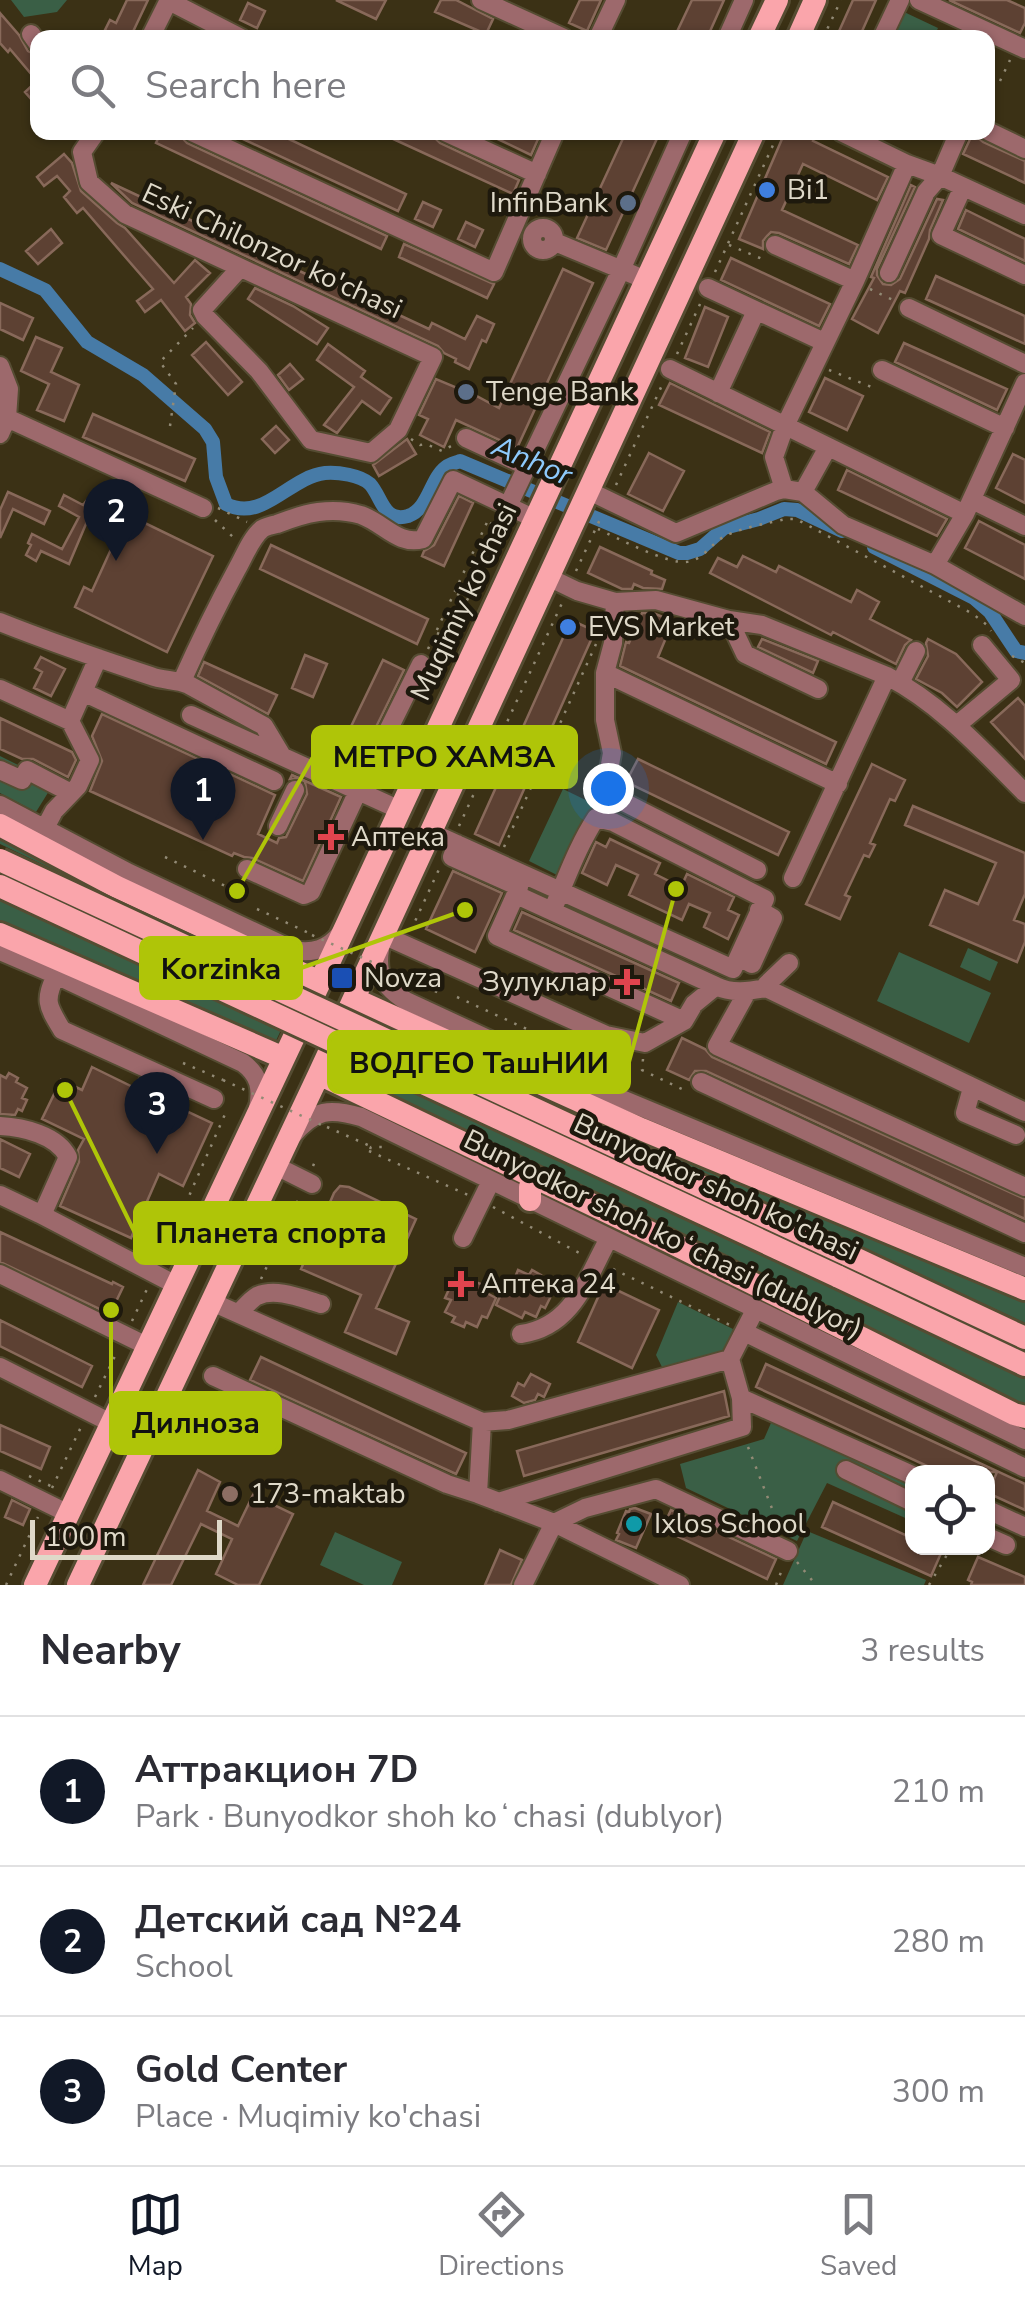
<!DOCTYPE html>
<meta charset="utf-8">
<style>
:root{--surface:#fff;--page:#f2f2f3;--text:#2b2b33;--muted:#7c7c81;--line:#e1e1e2;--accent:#111827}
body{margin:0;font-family:"Nunito Sans",sans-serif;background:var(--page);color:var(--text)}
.controls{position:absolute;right:30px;bottom:30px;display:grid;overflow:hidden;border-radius:20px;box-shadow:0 2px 8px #0004}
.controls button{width:90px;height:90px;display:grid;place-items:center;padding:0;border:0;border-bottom:2px solid var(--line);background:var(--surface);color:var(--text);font:50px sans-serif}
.scale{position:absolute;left:30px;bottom:25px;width:192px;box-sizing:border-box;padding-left:10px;border:5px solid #dfd9c9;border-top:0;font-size:28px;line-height:35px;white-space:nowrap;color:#dfd9c9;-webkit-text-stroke:8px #1e190d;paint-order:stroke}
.you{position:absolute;left:608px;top:788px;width:35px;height:35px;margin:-25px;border:8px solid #fff;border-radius:50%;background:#1a73e8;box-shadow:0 0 0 15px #1a73e833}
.badge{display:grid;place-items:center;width:65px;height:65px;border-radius:50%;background:var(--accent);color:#fff;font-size:32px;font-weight:700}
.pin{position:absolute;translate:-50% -82px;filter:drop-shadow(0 2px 5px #0008)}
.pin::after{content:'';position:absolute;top:52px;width:35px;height:30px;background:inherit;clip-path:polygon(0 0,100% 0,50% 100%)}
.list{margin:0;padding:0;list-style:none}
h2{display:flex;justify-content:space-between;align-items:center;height:130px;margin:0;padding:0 40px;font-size:42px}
h2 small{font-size:32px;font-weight:400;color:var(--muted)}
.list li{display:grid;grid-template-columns:65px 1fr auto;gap:30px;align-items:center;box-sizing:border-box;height:150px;padding:0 40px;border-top:2px solid var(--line)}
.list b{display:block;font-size:38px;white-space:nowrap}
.list p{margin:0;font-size:32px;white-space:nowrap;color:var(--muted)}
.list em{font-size:32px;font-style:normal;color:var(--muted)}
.icon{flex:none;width:55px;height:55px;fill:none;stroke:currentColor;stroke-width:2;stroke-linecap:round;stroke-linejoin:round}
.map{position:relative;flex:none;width:1025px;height:1585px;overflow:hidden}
.search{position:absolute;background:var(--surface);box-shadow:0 2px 8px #0004;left:30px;right:30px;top:30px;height:110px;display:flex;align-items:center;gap:25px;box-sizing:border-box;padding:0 35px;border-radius:20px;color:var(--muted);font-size:38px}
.sheet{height:580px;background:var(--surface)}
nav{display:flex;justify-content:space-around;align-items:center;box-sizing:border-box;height:140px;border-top:2px solid var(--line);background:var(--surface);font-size:28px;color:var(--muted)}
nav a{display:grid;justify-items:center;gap:5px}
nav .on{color:var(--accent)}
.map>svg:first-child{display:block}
</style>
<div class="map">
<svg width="1025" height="1585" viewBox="0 0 1025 1585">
<rect width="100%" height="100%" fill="#3b3115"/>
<path fill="#3a5f46" d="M11 0H67L57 12 24 17Z
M902 11 938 28 934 37 890 38Z
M0 756 54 783 36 812 0 793Z
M563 789 596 805 561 877 529 861Z
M0 834 293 980 299 988 0 844Z
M0 900 281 1030 274 1045 0 921Z
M968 948 998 962 990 981 960 967Z
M899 952 991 993 969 1043 877 1001Z
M358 1013 1025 1297V1323Z
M338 1055 1025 1379V1409L340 1075 335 1061Z
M678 1302 733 1329 727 1350 663 1369 656 1355Z
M774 1416 912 1479V1521L827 1483 797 1541 686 1488 680 1464 764 1439Z
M807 1531 926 1580 924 1585H783Z
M335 1532 402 1562 392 1585H364L320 1565Z"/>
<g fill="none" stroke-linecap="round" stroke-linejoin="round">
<path stroke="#477ba7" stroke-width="14" d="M0 269 45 290 87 342 143 375 205 429 213 442 216 477 226 504C263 523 289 477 325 473 338 472 360 475 370 484 382 497 383 523 408 516 429 509 430 479 446 467 450 464 455 463 460 461L679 553H687L700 549 724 528 759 519 784 509 797 510 842 531
M874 547 974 598 990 612 1016 651 1025 653"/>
</g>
<path fill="#5d4133" stroke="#88695a" stroke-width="2.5" d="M127 0H148L130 38H120L105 30 110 20 116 23Z
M336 0H386L376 19Z
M441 0H456L493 19 486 34 435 12Z
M580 0H601L587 31 569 23Z
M692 0H724L707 38H674Z
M853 0H876L859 38H836Z
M949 0H1007L1025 8V23L1020 33Z
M248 3 265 11 257 28 240 20Z
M0 13 19 35 28 51 38 56V107L25 92 37 81 10 49 8 52 0 43Z
M161 132H177L187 143 387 236 381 249 156 143Z
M228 132H274L406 194 398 211Z
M378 132H424L434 137 440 143 519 180 513 194Z
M483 132H529L539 137 531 155Z
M626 132H660L606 250 577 238Z
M785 132H817L813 141 888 177 877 200 803 164 782 210 858 245 849 264 779 233 771 232 767 236 763 241V249L739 239Z
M973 133 983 142 1025 161V183L963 154Z
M64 154 72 163 81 191 117 223 125 228 174 283 195 260 210 273 186 297 191 304 190 315 195 323 185 331 161 300 145 312 137 301 153 289 83 208 77 213 64 197 70 191 57 176 44 186 37 177Z
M111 183 308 275 309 273 429 329 432 323 465 339 477 316 494 324 486 342 482 340 469 369 455 362 456 359 444 353 438 346 132 203Z
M911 185 915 187 877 269V275L883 284 891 285 900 279 937 199 943 200 930 230 929 239 905 293 900 291 878 333 852 319 874 278 871 277Z
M423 202 441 210 433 227 415 219Z
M966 210 1025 239V261L958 229Z
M466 222 483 230 475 247 458 239Z
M51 229 62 243 38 264 26 251Z
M404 244 494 284 487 298 399 257Z
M731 258 830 304 819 326 721 280Z
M563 269 593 283 517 448 456 420 444 447 420 435 428 419 419 415 436 379 457 388 458 386 499 408Z
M936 276 1025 316V344L926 299Z
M255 288 293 306 328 328 317 344 248 299Z
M0 303 33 318 23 340 0 329Z
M705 307 728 317 708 367 685 358Z
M36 337 62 348 51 372 79 385 64 421 37 410 49 384 21 371Z
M206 342 242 382 228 395 192 355Z
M904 343 1007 389 997 410 895 362Z
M328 344 365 371 361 377 391 398 380 414 362 401 337 433 324 425 354 387 317 360Z
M290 364 303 379 289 390 278 375Z
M825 378 863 396 847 430 809 412Z
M670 383 770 432 762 453 659 405Z
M93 414 195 459 185 481 83 437Z
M276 426 289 440 275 453 262 439Z
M407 439 416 454 379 476 373 465Z
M649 453 684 471 663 511 628 494Z
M1013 454 1025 460V503L996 488Z
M847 470 947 519 937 536 838 490Z
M8 492 50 511 44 524 13 509 0 538V510Z
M64 495 83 505 91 495 97 498 69 564 41 551 36 561 26 555 31 545 28 543 32 534 62 549 79 517 59 506Z
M459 496 473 503 444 566 422 556 424 551 434 545Z
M118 510 213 556 167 652 75 607 84 587 92 591 118 534 109 530Z
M979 521 1025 545V579L965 548Z
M271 545 428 619 417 644 260 569Z
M600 547 652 571 651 574 665 580 662 589 643 588 634 584 632 589H622L588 573Z
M743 556 776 572 779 566 851 602 857 590 879 602 870 619 911 640 905 645 896 664 833 632 831 635 710 573 718 558 737 567Z
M642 613H653L673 621 658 657 836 742 826 764 620 666 626 642 629 643Z
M571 620 595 631 499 845 475 834Z
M762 639 818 661 813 673 758 647Z
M928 639 956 654 982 682 957 707 942 693 916 679 928 656 926 643Z
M305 655 327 664 313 697 292 688Z
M41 657 65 669 51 696 34 688 42 672 35 668Z
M383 660 404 670 353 774 333 764Z
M204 662 277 695 268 714 198 676Z
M1018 698 1025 706V759L991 722Z
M102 714 275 795 258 834 277 843 279 838 286 837 307 794 305 782 299 778 290 779 292 775 341 797 303 881 252 858 244 857 234 853 232 856 90 791 102 761 92 736Z
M0 718 72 752 76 760 68 777 33 759H22L0 749Z
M638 759 789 832 778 855 626 782Z
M872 764 905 780 895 801 890 799 870 843 875 845 869 857 864 855 845 895 850 897 840 919 806 904Z
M913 806 1025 853V894L1014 920 1025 924V942L1017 962 930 925 945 890 978 904 996 863 905 825Z
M610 839 660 863 655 874 681 887 687 874 734 897 728 910 739 915 728 939 704 927 710 913 689 904 682 920 629 895 638 875 616 865 607 885 582 873 596 842 606 847Z
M453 871 502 893 475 952 426 929Z
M522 912 679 983 671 1001 514 930Z
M682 1038 705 1049 712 1057 1025 1199V1219L706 1071H695L689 1080 667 1070Z
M92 1067 135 1088 139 1079 151 1084 156 1086 152 1095 212 1123 183 1186 159 1174 131 1238 60 1206 79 1162 78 1150 84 1139 42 1119 61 1080 82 1090Z
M9 1073 18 1078 16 1082 27 1088 22 1098 27 1100 22 1111 18 1109 15 1115 0 1114V1075L6 1078Z
M0 1139 30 1154 19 1177 0 1168Z
M340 1186 349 1187 416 1219 376 1308 409 1322 396 1354 345 1332 361 1295 301 1269 334 1193Z
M0 1232 112 1284 113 1282 123 1287 110 1314 0 1262Z
M518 1270 529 1275 532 1270 541 1275 539 1280 550 1285 545 1295 550 1298 545 1308 541 1306 536 1317 525 1312 522 1318 496 1305 509 1277 514 1280Z
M460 1280 471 1285 473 1280 478 1283 483 1285 481 1290 496 1298 487 1318 482 1316 477 1327 466 1322 464 1327 452 1322 455 1317 445 1312 451 1300 445 1298 450 1287 455 1290Z
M604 1284 659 1310 632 1368 578 1342Z
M0 1320 92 1366 82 1387 0 1346Z
M261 1357 466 1453 456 1474 250 1380Z
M766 1364 1025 1484V1510L988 1493 997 1472H940L756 1387Z
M531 1374 550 1384 544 1397 538 1394 535 1400 524 1403 512 1396 518 1383 524 1386Z
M724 1391 729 1416 524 1476 517 1451Z
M0 1425 50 1447 41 1469 0 1451Z
M198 1470 220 1482 207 1511 238 1526 253 1495 293 1514 259 1585H238L216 1574 232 1539 201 1524 171 1585H143Z
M12 1500 30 1509 23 1525 5 1517Z
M833 1502 912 1538V1548H934L942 1551 931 1576 822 1527Z
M635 1508 651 1514 636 1548 616 1540 619 1534 617 1533 626 1511 629 1512 630 1509Z
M671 1510 776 1559 767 1579 662 1529Z
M500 1550 522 1560 511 1585H485Z
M978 1557 1025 1577V1585H971L972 1582 968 1580Z"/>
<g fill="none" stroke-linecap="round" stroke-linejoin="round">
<defs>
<path id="minor" d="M481 0 564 38
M919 0 1025 49
M169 1 241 38
M31 34 38 44
M150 38 169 0
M598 38 616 0
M727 38 744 0
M882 38 900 0
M988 131 1025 149
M96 132 82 152 89 182 125 214 433 357 398 430 371 453 311 440 259 371 205 316 202 310 240 268
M192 132 494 272 555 132
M445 132 537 174
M841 132 907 164
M959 132 940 176 1025 215
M963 187 941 235 1025 275
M532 239a11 11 0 1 1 22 0a11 11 0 1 1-22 0Z
M555 242 646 280
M775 245 855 281
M708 288 824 342
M909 308 1025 364
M0 366 9 389 7 418
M670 369 965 514
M882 370 1005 428
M718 393 756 311
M0 434 7 418 203 508
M466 438 526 466
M784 489 774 457 785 426 855 281 907 164 940 176 926 192 889 273
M587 490 676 533 776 491 784 489 803 492 843 525 935 565 1025 616
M803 492 828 447
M972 500 1025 526
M535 519 508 506 621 270 683 132
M935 565 965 514 1025 383
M548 577 577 591 615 602 656 600 729 620 762 625 887 676C941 704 983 751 1025 793
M615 602 613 643 605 673 838 784
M729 620 745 654 818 689
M0 622C50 642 100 659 151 676 163 681 177 679 189 685L264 726 282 756
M605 673V720L612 753 607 782 608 794 757 870
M182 681C199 643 217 606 237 569 244 557 251 538 262 529 267 526 272 525 277 524 305 513 331 506 361 515 384 523 398 546 423 539L453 480 508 506
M900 683 916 651
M0 689 70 721 90 760 78 786 54 811 45 828
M83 692 274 781
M191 715 400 810
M70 721 98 658
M957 725 1011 680 982 645
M0 770 22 780 27 770 71 793
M0 805 129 873 293 950C313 954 328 949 341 933
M278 826 295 790
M430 832C531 878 632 924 733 969L765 899 613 822 596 818C577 847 566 880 552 911
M457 844 452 857 519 887 497 936 684 1021
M247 869 304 895 311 892 358 791 421 664
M793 878 887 676
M521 897 716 986
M0 951 56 975 243 1063C259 1075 262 1088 258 1108
M739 957 752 964 773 918 759 910
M56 975C44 1001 47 1005 62 1030L214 1099
M766 988V985L789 963
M747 992 717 1046 1025 1187
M606 1035 383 935C375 966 377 983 406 1001L581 1082 1025 1267
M581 1082 606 1035 645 1043 684 1021 694 1004 716 986C732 994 749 991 766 988L1025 1112
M701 1082 1025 1233
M972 1088 965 1113 1016 1135
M0 1126C23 1127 57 1135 68 1157L42 1215
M293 1135C315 1109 330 1108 361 1117L1025 1440
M276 1166 312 1184
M0 1195 40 1214 176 1285
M463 1238 491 1181
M0 1274 147 1346
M212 1302 482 1422 508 1420 730 1359
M239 1313C244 1308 250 1300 257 1296 276 1287 303 1299 321 1304
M744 1332 1025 1468
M521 1334C573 1327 587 1278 609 1238
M0 1367 111 1423
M213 1376 447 1484 478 1494
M741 1398 912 1475
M482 1422 478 1494 554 1523 680 1585
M846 1470 912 1502
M0 1480 69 1514
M498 1502 742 1427 741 1398 730 1359 755 1310
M988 1510 1025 1527
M988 1537 1006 1545
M523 1585 554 1523 585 1508 656 1489 788 1551"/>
<path id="major" d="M759 38 777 0
M798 38 815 0
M0 825 117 887 320 982
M0 934 284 1058
M354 999 641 1129 1025 1289
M319 1074 670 1242 1014 1414 1025 1417
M530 1200V1187L540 1180
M846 1254 1025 1338
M837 1276 1025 1365
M35 1585 320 982 715 132
M78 1585 319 1074 754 132"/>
</defs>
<use href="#minor" stroke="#554c32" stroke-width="22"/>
<use href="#major" stroke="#554c32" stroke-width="28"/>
<path stroke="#928a75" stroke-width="2.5" stroke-dasharray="2.5 8" stroke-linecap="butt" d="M823 38 841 0
M1000 81 1010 60
M729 245 767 261
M715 272 779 132
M870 289 895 301
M677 354 701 302
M829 370 874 388
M170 426 176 384 160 362 193 328
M411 439 420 445 426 444 442 451 453 445
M616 485 663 383
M218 508 247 522
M215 520 234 538
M490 523 506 531
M598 529C617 538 667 564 686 562 704 560 711 543 725 536 741 528 768 523 786 519H796L973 614 987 625 991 631
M473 559 489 568
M576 571 602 515
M457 594 473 602
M437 633 455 641
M428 649 490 516
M1012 656 1025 663
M459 826 563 601
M504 847 596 644
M165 857 240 893
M257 909 311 934
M411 930 441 865
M397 973 439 993
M457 997 531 1031
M643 1059 642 1070 688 1092
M183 1063 223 1080
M327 1127 370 1146
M370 1149 371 1147H385
M369 1151 468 1195
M313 1166 317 1157
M493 1207 583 1255
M160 1262 226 1112
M613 1269 732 1326
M261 1279 300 1196
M132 1321 148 1287
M95 1397 118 1350
M748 1447 780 1529
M29 1476 53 1487
M52 1488 81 1427
M797 1562 816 1585
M6 1585 38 1517
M776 1585 783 1567
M929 1585 951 1548"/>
<use href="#minor" stroke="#9d696c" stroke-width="18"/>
<use href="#major" stroke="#faa5ab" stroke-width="22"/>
<defs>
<path id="major-bridge" d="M0 860 846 1254
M0 886 837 1276"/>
</defs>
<use href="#major-bridge" stroke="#554c32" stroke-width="28" stroke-linecap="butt"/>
<path stroke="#928a75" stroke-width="2.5" stroke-dasharray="2.5 8" stroke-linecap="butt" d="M312 935 396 973
M223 1080 324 1126"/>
<use href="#major-bridge" stroke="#faa5ab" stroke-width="22"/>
</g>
<g fill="#3f7fe0" stroke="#1e190d" stroke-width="4">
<circle cx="767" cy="190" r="10"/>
<circle cx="568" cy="627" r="10"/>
</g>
<g fill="#5c6f8a" stroke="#1e190d" stroke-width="4">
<circle cx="628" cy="203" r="10"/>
<circle cx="466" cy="392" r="10"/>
</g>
<g fill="#e0444e" stroke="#1e190d" stroke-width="4">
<path d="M326 822h10v10h10v10h-10v10h-10v-10h-10v-10h10z"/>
<path d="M622 967h10v10h10v10h-10v10h-10v-10h-10v-10h10z"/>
<path d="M456 1269h10v10h10v10h-10v10h-10v-10h-10v-10h10z"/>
</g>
<rect fill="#1a4fb4" stroke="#1e190d" stroke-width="4" x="330" y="966" width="24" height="24" rx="5"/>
<circle fill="#8d6e63" stroke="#1e190d" stroke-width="4" cx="230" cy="1494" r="10"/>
<circle fill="#0f9aa8" stroke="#1e190d" stroke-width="4" cx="634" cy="1524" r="10"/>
<g text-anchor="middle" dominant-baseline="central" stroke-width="9" stroke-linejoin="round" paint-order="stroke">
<g font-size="28" fill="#dfd9c9" stroke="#1e190d" text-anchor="start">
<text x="787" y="190">Bi1</text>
<text x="608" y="203" text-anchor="end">InfinBank</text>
<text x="486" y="392">Tenge Bank</text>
<text x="588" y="627">EVS Market</text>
<text x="351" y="837">Аптека</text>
<text x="364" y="978">Novza</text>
<text x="607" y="982" text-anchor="end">Зулуклар</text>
<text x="481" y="1284">Аптека 24</text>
<text x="250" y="1494">173-maktab</text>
<text x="654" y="1524">Ixlos School</text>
</g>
<g font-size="28" fill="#dfd9c9" stroke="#1e190d">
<text transform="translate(272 251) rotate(25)">Eski Chilonzor ko'chasi</text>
<text transform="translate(464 602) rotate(-65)">Muqimiy ko'chasi</text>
<text transform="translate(716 1187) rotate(25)">Bunyodkor shoh ko'chasi</text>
<text transform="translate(663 1234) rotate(26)">Bunyodkor shoh koʻchasi (dublyor)</text>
</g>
<g font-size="30" font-style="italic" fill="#8ecafc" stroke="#1e190d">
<text transform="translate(532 461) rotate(23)">Anhor</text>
</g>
</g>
<path fill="none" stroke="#afc508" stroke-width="4" d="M237 891L313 757M465 910L301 968M676 889L629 1062M65 1090L135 1233M111 1310L111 1423"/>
<g fill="#afc508" stroke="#1e190d" stroke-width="4">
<circle cx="237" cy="891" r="10"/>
<circle cx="465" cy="910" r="10"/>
<circle cx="676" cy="889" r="10"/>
<circle cx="65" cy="1090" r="10"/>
<circle cx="111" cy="1310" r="10"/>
</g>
<g fill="#afc508" stroke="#afc508" stroke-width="4">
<rect x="313" y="727" width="263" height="60" rx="10"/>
<rect x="141" y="938" width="160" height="60" rx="10"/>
<rect x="329" y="1032" width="300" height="60" rx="10"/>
<rect x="135" y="1203" width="271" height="60" rx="10"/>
<rect x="111" y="1393" width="169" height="60" rx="10"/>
</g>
<g font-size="30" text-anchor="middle" font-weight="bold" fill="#111">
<text x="444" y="767">МЕТРО ХАМЗА</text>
<text x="221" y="979">Korzinka</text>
<text x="479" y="1073">ВОДГЕО ТашНИИ</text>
<text x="271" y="1243">Планета спорта</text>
<text x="196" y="1433">Дилноза</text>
</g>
</svg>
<div class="controls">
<button><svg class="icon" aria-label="locate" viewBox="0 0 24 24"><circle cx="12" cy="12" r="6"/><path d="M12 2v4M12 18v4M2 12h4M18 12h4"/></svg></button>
</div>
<div class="scale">100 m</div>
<div class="you"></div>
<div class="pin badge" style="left:203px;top:840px">1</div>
<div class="pin badge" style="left:116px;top:561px">2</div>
<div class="pin badge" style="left:157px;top:1154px">3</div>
<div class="search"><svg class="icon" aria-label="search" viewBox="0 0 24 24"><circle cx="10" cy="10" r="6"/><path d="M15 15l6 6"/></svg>Search here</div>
</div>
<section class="sheet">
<h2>Nearby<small>3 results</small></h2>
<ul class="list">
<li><span class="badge">1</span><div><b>Аттракцион 7D</b><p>Park · Bunyodkor shoh koʻchasi (dublyor)</p></div><em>210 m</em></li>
<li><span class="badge">2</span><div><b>Детский сад №24</b><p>School</p></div><em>280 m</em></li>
<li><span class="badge">3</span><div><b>Gold Center</b><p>Place · Muqimiy ko'chasi</p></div><em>300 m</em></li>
</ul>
</section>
<nav>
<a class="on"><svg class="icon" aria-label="map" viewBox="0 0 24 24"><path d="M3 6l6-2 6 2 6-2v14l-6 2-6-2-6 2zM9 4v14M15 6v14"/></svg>Map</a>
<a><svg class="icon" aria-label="directions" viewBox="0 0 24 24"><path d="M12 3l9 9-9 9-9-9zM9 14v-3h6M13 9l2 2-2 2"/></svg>Directions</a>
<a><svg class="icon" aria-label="saved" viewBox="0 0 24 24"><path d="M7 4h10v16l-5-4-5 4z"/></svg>Saved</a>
</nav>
